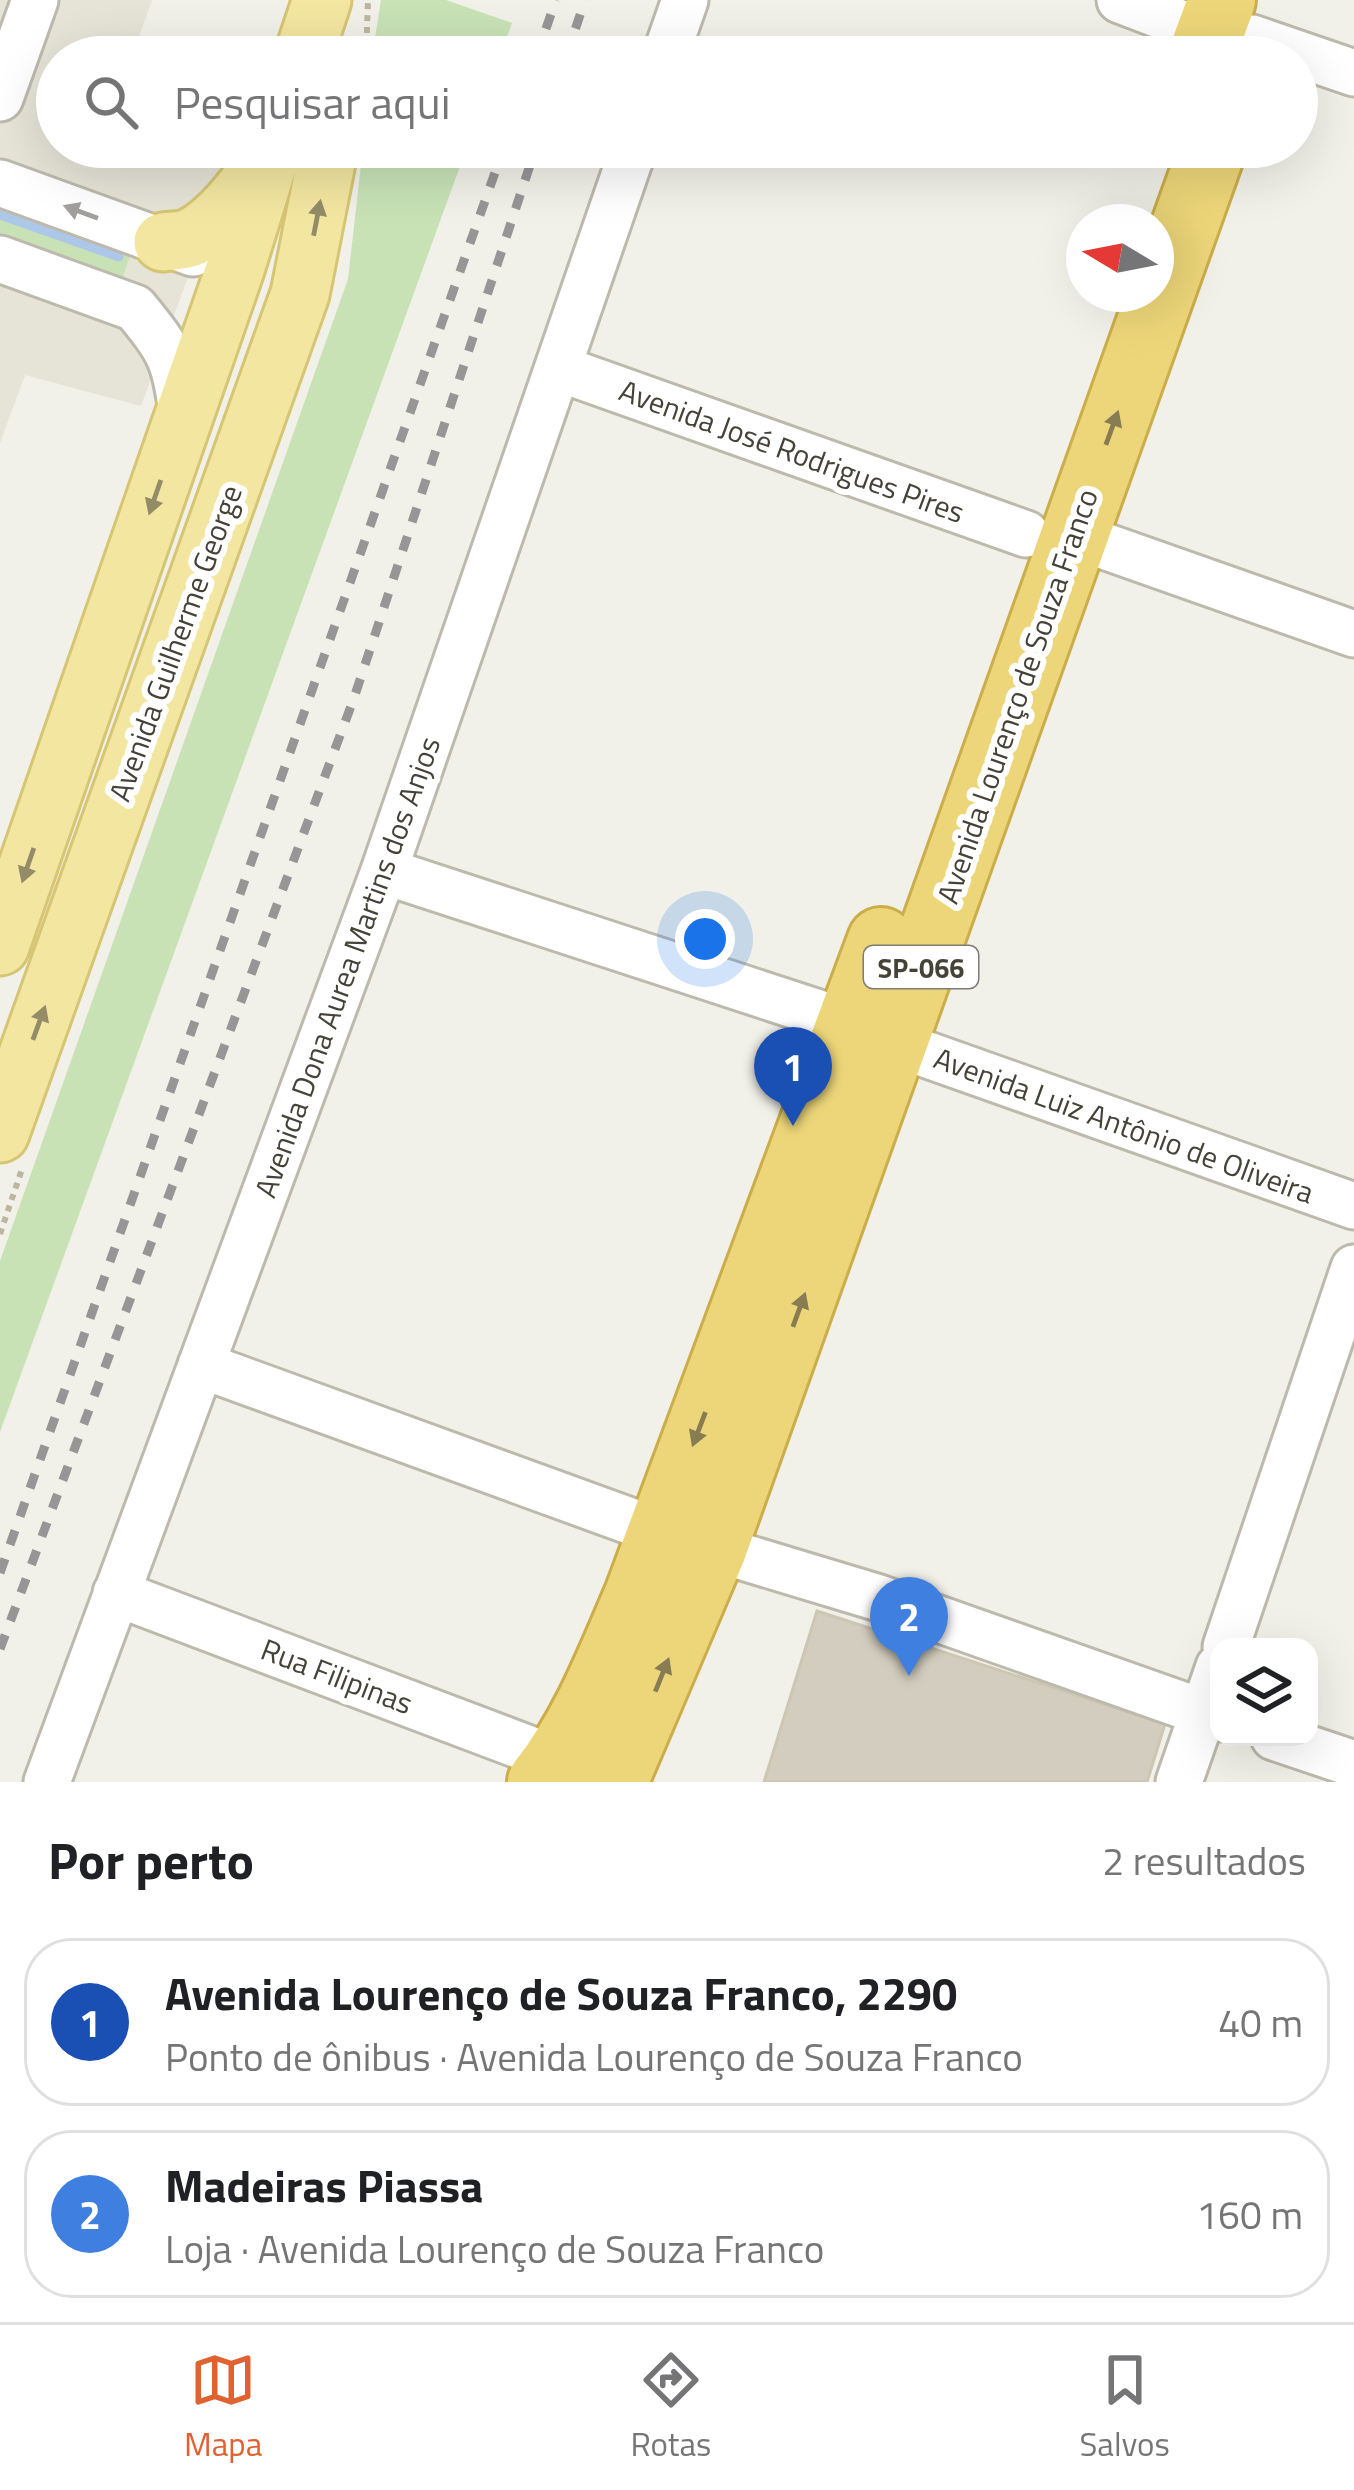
<!DOCTYPE html>
<html lang="pt">
<meta charset="utf-8">
<style>
:root{--surface:#fff;--page:#f2f2f2;--text:#202124;--muted:#757577;--line:#e0e0e0;--accent:#e16231}
body{margin:0;font-family:"Titillium Web",sans-serif;background:var(--page);color:var(--text)}
.controls{position:absolute;right:36px;bottom:36px;display:grid;overflow:hidden;border-radius:24px;box-shadow:0 12px 48px #0002}
.controls button{width:108px;height:108px;display:grid;place-items:center;padding:0;border:0;border-bottom:3px solid var(--line);background:var(--surface);color:var(--text);font:60px sans-serif}
.compass{position:absolute;left:1066px;top:204px;width:108px;height:108px;border-radius:50%;background:var(--surface);box-shadow:0 12px 48px #0002;rotate:280deg}
.you{position:absolute;left:705px;top:939px;width:42px;height:42px;margin:-30px;border:9px solid #fff;border-radius:50%;background:#1a73e8;box-shadow:0 0 0 18px #1a73e833}
.badge{display:grid;place-items:center;width:78px;height:78px;border-radius:50%;background:var(--accent);color:#fff;font-size:39px;font-weight:700}
.pin{position:absolute;translate:-50% -99px;filter:drop-shadow(0 3px 6px #0008)}
.pin::after{content:'';position:absolute;top:63px;width:42px;height:36px;background:inherit;clip-path:polygon(0 0,100% 0,50% 100%)}
.list{margin:0;padding:0;list-style:none}
h2{display:flex;justify-content:space-between;align-items:center;height:156px;margin:0;padding:0 48px;font-size:51px}
h2 small{font-size:39px;font-weight:400;color:var(--muted)}
.list li{display:grid;grid-template-columns:78px 1fr auto;gap:36px;align-items:center;box-sizing:border-box;height:168px;margin:0 24px 24px;padding:0 24px;border:3px solid var(--line);border-radius:48px}
.list b{display:block;font-size:45px;white-space:nowrap}
.list p{margin:0;font-size:39px;white-space:nowrap;color:var(--muted)}
.list em{font-size:39px;font-style:normal;color:var(--muted)}
.icon{flex:none;width:66px;height:66px;fill:none;stroke:currentColor;stroke-width:2;stroke-linecap:round;stroke-linejoin:round}
.map{position:relative;flex:none;width:1354px;height:1782px;overflow:hidden}
.search{position:absolute;background:var(--surface);box-shadow:0 12px 48px #0002;left:36px;right:36px;top:36px;height:132px;display:flex;align-items:center;gap:30px;box-sizing:border-box;padding:0 42px;border-radius:66px;color:var(--muted);font-size:45px}
.sheet{height:540px;background:var(--surface)}
nav{display:flex;justify-content:space-around;align-items:center;box-sizing:border-box;height:168px;border-top:3px solid var(--line);background:var(--surface);font-size:33px;color:var(--muted)}
nav a{display:grid;justify-items:center;gap:6px}
nav .on{color:var(--accent)}
.map>svg:first-child{display:block}
</style>
<div class="map">
<svg width="1354" height="1782" viewBox="0 0 1354 1782">
<rect width="100%" height="100%" fill="#f2f1e9"/>
<path fill="#e6e3d7" d="M0 0H152L132 57H57V147H187L230 162 141 406 25 375 0 443Z"/>
<path fill="#c8e2b6" d="M381 0H446L512 23 500 57H372Z
M363 147H467L0 1432V1261L348 279Z
M0 196 134 243 119 290 0 247Z"/>
<g fill="none" stroke-linecap="round" stroke-linejoin="round">
<path stroke="#acc7e8" stroke-width="9" d="M0 215 119 257"/>
</g>
<path fill="#d3cdbf" stroke="#ccc6b3" stroke-width="3" d="M817 1611 1165 1724 1147 1782H764Z"/>
<g fill="none" stroke-linecap="round" stroke-linejoin="round">
<defs>
<path id="minor" d="M1120 0 1209 34
M1252 38 1354 73
M665 57 685 0
M0 98 35 0
M0 183 193 253
M0 259 135 308
M135 308C172 353 174 359 183 417
M558 368 1026 534
M1073 535 1354 634
M384 871 852 1024
M894 1043 1354 1206
M201 1365 660 1532 879 1598 1219 1718
M116 1593 558 1760
M1226 1647 1354 1268
M1274 1737 1354 1764
M47 1782 384 871 634 147
M1179 1782 1219 1667"/>
<path id="major" d="M303 57 322 0
M163 242C172 241 184 241 192 237 218 224 245 190 260 166
M0 946 235 269 273 147
M0 1133 300 294 329 147"/>
<path id="highway" d="M1201 57 1222 0
M541 1782C585 1726 610 1660 638 1595L881 941
M614 1782 713 1549 1213 147"/>
</defs>
<use href="#minor" stroke="#bdb9ac" stroke-width="51"/>
<use href="#major" stroke="#d6c573" stroke-width="63"/>
<use href="#highway" stroke="#cbad4a" stroke-width="72"/>
<path stroke="#bdb69f" stroke-width="6" stroke-dasharray="6 6" stroke-linecap="butt" d="M366 57 368 0
M0 1234 22 1169"/>
<use href="#minor" stroke="#fff" stroke-width="45"/>
<use href="#major" stroke="#f3e6a1" stroke-width="57"/>
<use href="#highway" stroke="#edd679" stroke-width="66"/>
<path stroke="#969696" stroke-width="9" stroke-dasharray="15 15" stroke-linecap="butt" d="M536 57 556 0
M566 57 585 0
M0 1573 504 147
M0 1649 354 698 536 147"/>
</g>
<defs><path id="oneway-solid" d="M-6-.8H1V-3.2L6.5 0L1 3.2V.8H-6Z" transform="scale(3)"/></defs>
<use fill="#a2a09c" href="#oneway-solid" transform="translate(81 212) rotate(-160)"/>
<g fill="#938c67">
<use href="#oneway-solid" transform="translate(317 218) rotate(-79)"/>
<use href="#oneway-solid" transform="translate(155 497) rotate(109)"/>
<use href="#oneway-solid" transform="translate(28 865) rotate(109)"/>
<use href="#oneway-solid" transform="translate(39 1023) rotate(-70)"/>
</g>
<g fill="#887d52">
<use href="#oneway-solid" transform="translate(1112 428) rotate(-70)"/>
<use href="#oneway-solid" transform="translate(799 1310) rotate(-70)"/>
<use href="#oneway-solid" transform="translate(699 1429) rotate(111)"/>
<use href="#oneway-solid" transform="translate(662 1675) rotate(-68)"/>
</g>
<g text-anchor="middle" dominant-baseline="central" stroke-width="12" stroke-linejoin="round" paint-order="stroke">
<rect fill="#fff" stroke="#7d7b74" stroke-width="3" x="864" y="946" width="114" height="42" rx="9"/>
<g font-size="27" font-weight="bold" fill="#454238">
<text x="921" y="967">SP-066</text>
</g>
<g font-size="30" fill="#454238" stroke="#fff">
<text transform="translate(792 451) rotate(20)">Avenida José Rodrigues Pires</text>
<text transform="translate(175 643) rotate(-70)">Avenida Guilherme George</text>
<text transform="translate(1017 696) rotate(-71)">Avenida Lourenço de Souza Franco</text>
<text transform="translate(347 967) rotate(-70)">Avenida Dona Aurea Martins dos Anjos</text>
<text transform="translate(1124 1125) rotate(20)">Avenida Luiz Antônio de Oliveira</text>
<text transform="translate(337 1676) rotate(21)">Rua Filipinas</text>
</g>
</g>
</svg>
<div class="controls">
<button><svg class="icon" aria-label="layers" viewBox="0 0 24 24"><path d="M12 4l9 5-9 5-9-5zM3 14l9 5 9-5"/></svg></button>
</div>
<svg class="compass" viewBox="-18 -18 36 36"><path d="M0-13l5 13h-10z" fill="#e53935"/><path d="M0 13l5-13h-10z" fill="#757577"/></svg>
<div class="you"></div>
<div class="pin badge" style="left:793px;top:1126px;background:#1a4fb4">1</div>
<div class="pin badge" style="left:909px;top:1676px;background:#3f7fe0">2</div>
<div class="search"><svg class="icon" aria-label="search" viewBox="0 0 24 24"><circle cx="10" cy="10" r="6"/><path d="M15 15l6 6"/></svg>Pesquisar aqui</div>
</div>
<section class="sheet">
<h2>Por perto<small>2 resultados</small></h2>
<ul class="list">
<li><span class="badge" style="background:#1a4fb4">1</span><div><b>Avenida Lourenço de Souza Franco, 2290</b><p>Ponto de ônibus · Avenida Lourenço de Souza Franco</p></div><em>40 m</em></li>
<li><span class="badge" style="background:#3f7fe0">2</span><div><b>Madeiras Piassa</b><p>Loja · Avenida Lourenço de Souza Franco</p></div><em>160 m</em></li>
</ul>
</section>
<nav>
<a class="on"><svg class="icon" aria-label="map" viewBox="0 0 24 24"><path d="M3 6l6-2 6 2 6-2v14l-6 2-6-2-6 2zM9 4v14M15 6v14"/></svg>Mapa</a>
<a><svg class="icon" aria-label="directions" viewBox="0 0 24 24"><path d="M12 3l9 9-9 9-9-9zM9 14v-3h6M13 9l2 2-2 2"/></svg>Rotas</a>
<a><svg class="icon" aria-label="saved" viewBox="0 0 24 24"><path d="M7 4h10v16l-5-4-5 4z"/></svg>Salvos</a>
</nav>
